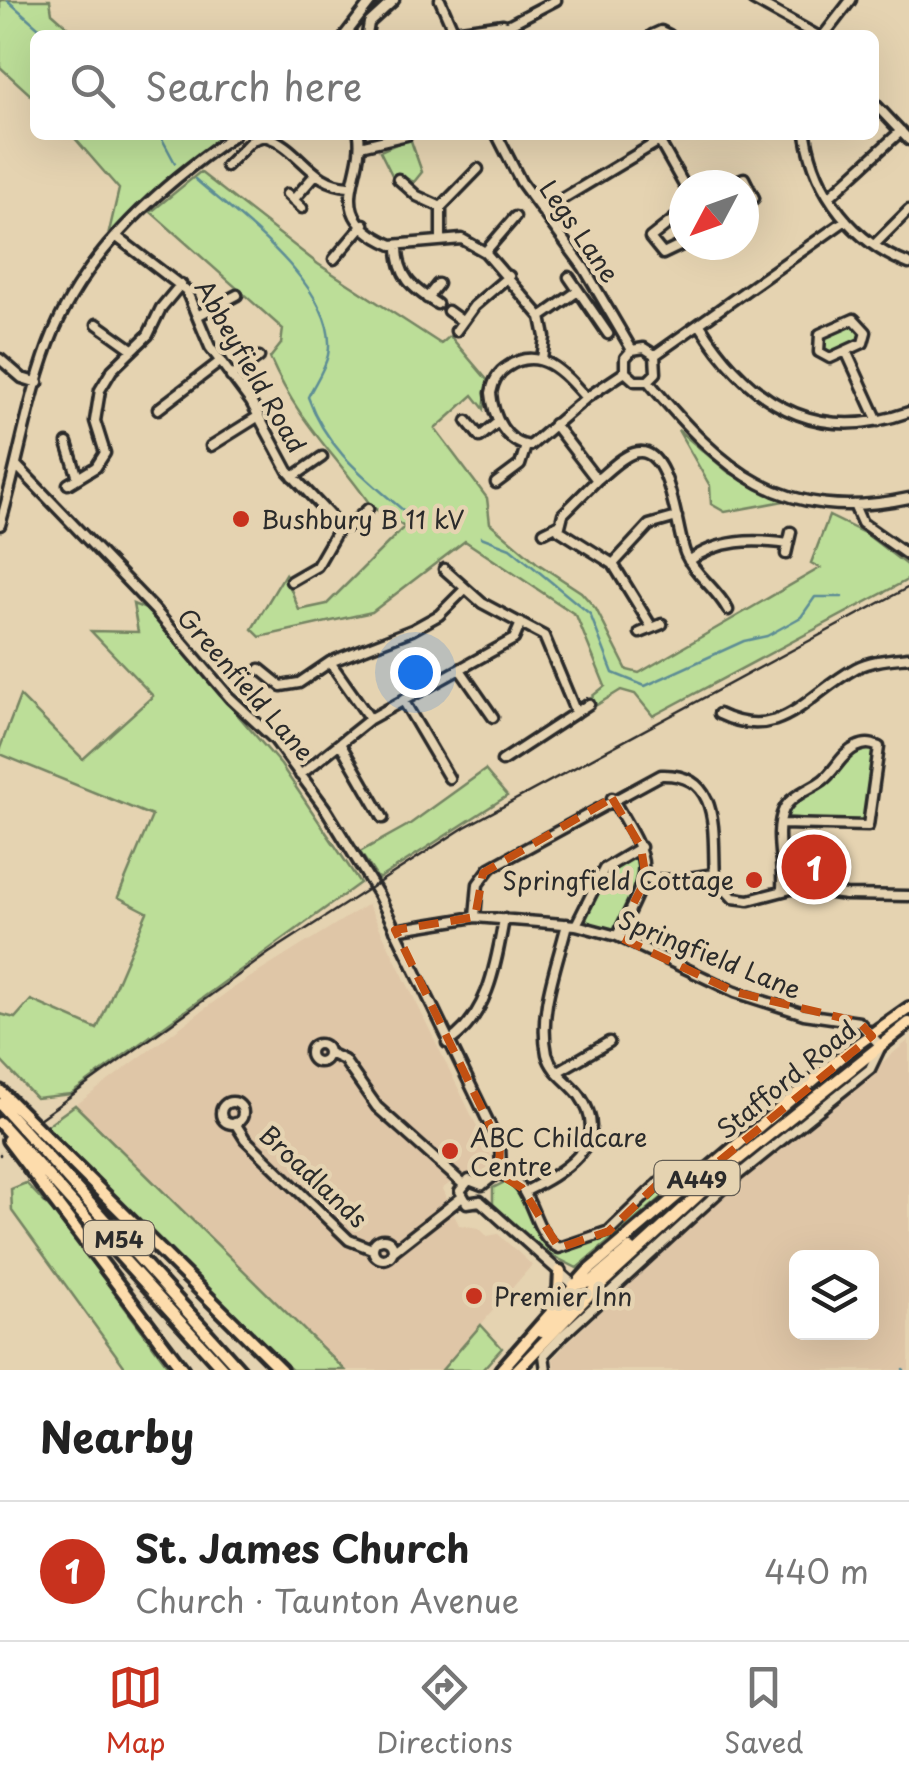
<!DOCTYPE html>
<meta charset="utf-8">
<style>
:root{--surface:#fff;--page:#f2f2f2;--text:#222;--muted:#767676;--line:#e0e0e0;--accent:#c8321e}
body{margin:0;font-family:"Playpen Sans",sans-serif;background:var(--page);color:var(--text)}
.controls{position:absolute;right:30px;bottom:30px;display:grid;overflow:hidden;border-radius:15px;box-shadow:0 10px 40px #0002}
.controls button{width:90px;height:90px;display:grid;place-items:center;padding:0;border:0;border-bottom:2px solid var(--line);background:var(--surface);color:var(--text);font:50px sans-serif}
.compass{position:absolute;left:669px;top:170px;width:90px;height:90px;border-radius:50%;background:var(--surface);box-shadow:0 10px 40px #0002;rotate:229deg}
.you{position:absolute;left:415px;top:672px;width:35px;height:35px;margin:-25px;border:8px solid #fff;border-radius:50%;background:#1a73e8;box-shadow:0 0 0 15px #1a73e833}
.badge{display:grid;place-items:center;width:65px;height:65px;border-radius:50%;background:var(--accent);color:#fff;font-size:32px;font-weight:700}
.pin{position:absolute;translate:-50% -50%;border:5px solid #fff;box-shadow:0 2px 10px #0006}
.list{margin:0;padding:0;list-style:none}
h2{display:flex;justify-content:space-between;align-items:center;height:130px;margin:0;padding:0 40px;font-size:42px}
h2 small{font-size:32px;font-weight:400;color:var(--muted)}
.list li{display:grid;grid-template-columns:65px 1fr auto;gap:30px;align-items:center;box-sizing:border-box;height:140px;padding:0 40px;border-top:2px solid var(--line)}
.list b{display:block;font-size:38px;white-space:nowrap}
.list p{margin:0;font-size:32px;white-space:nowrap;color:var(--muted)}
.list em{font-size:32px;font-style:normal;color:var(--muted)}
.icon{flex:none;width:55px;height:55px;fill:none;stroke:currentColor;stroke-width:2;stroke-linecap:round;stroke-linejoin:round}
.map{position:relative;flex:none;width:909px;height:1370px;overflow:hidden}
.search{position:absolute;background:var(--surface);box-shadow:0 10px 40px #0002;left:30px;right:30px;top:30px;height:110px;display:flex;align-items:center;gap:25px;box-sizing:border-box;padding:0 35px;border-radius:15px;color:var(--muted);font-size:38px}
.sheet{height:270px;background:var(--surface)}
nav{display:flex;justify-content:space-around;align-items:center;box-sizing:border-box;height:140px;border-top:2px solid var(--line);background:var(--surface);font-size:28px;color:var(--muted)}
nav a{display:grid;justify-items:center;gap:5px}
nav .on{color:var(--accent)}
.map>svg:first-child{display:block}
</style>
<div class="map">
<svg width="909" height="1370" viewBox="0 0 909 1370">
<rect width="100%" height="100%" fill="#e5d3b1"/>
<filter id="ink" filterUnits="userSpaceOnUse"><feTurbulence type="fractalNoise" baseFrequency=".01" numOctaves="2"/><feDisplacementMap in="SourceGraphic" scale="20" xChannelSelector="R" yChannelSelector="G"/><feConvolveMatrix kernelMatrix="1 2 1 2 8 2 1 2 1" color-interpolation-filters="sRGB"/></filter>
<g filter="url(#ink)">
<path fill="#dfc6a7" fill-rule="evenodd" d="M368 904 493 1159 491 1169 458 1177 442 1189 459 1225 479 1228 487 1236 498 1234 532 1265 442 1370H345L76 1105 230 990Z
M909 1040V1370H555L553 1359 565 1345 713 1203ZM796 1258H872V1332H796Z"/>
<path fill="#bcde98" stroke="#748462" stroke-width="2.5" d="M0 0H50L52 13 77 35H35V99L0 67Z
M72 135H223L168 180 128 223 109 232 119 189Z
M410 138 422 172 414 182 398 175 394 179 380 151Z
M200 172 318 264 441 344 450 336 488 381 484 409 473 395 435 429 487 498 490 523 537 563 581 592 596 609 627 670 639 673 820 568 811 563 829 516 866 534 909 567V579L653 716 635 694 621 690 595 706 590 698 605 686 576 615 465 541 372 612 260 637 252 629 285 574 299 610 327 604 404 527C393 518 374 511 369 503 334 453 298 422 270 358L281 344 283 329 151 212Z
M853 322 863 333 857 342 828 354 822 352 819 340Z
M678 430 728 472 784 501 725 512 711 504 710 486Z
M133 604 146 609 281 765 360 883 71 1094 36 1098 0 1060V1014L15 1018 31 1000 97 1029 147 912 118 897 152 816 0 754V748L20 696 83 759 153 696 91 631 138 632Z
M867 748 875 751 866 823 786 817 791 803 831 779 856 750Z
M485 770 507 796 378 879 360 852 410 824Z
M639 851 643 879 616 931 579 921 611 865Z
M75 1105 345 1370H292L264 1347 46 1126Z
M664 1180 677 1185 577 1268 549 1254 493 1204V1188L505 1182 523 1193 548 1248 556 1252 606 1236Z
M26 1183 58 1217 171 1370H127L12 1211 11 1189Z
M481 1325 502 1348 482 1370H442Z"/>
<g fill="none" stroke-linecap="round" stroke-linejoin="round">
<path stroke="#5d8d95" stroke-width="2.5" d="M7 0 47 35
M160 135 175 163
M195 179C237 216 341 290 328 355 325 369 314 384 308 397 328 453 369 480 412 518
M481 537 510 548 590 614 613 673 645 686 744 641 767 636 801 617 815 597H842
M903 1369 904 1370"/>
<defs>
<path id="minor" d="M440 0 454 32
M753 0 816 35
M454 31 503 24
M345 35 372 0
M367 35 369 23 394 0
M489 35 556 0
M652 35 661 31 669 35
M824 35 851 0
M874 103 909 140
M359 135C365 178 321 214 392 245L462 239 485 252 541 317 545 337 542 359
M497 135 521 182 584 268 632 350
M806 135C815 193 854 243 909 264
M657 137 684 185
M360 146 407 135
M226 166 252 140 264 136C300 146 310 185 349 186
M398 179 417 196 441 207
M726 185 744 178 754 198 744 207
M287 194 302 208
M829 197 901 131
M293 200 315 175
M542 211 669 135
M684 211 650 238 663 254 684 244
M117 237 186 290 210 347 251 402 288 471 332 518 336 533 317 566 291 581
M441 237V207L478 169
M874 245 909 210
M398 246C398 277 412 288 437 304
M485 252 515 217
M334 259 364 224
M569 277 608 334
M427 298 438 284
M448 311 462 321
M197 316 237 295
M541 317 578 291
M854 319 866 332 863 343 830 358 819 352 820 334Z
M97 324 132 349
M700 325C749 403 816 445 909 412
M456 331 474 306 509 276
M632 350 625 358V372L635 381H648
M632 350 644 348 655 355
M846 351 878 421
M655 355 846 220
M0 359 22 378 38 383
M231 377 259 357
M648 381C723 471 782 525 909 498
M648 381 656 373 655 355
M586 398C565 374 540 344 507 367 497 373 493 382 491 393 493 416 505 443 530 446L586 398 625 372
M158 409 221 361
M467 421 480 437 498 422
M554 424 597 480C607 472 621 457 634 453 672 441 676 535 686 555 695 575 717 589 728 610
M67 443 78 478
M211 446 259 416
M17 466 154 609 230 698 275 740 325 808 378 894 500 1146 501 1170 482 1185
M293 477 322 457
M597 480 563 514 559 530 613 564 651 626
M496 483 520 465 526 446
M68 484 96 467 105 453 95 421 100 390 112 370 148 335 161 308 181 284
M854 505 862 523 909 556
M0 525C18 465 30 387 54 331 89 249 162 185 234 135
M337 529 349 526 368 509
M544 532 558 525
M786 554 791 532
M689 561C718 539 754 539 788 544
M613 564 649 525 677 517
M444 569 482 603 544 636 576 713
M640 633 662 624
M330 662 370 719
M260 669 281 686 299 683 330 662 412 630 439 615 464 590
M461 671 493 717
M403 700 449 778
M719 714C781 744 806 695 856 668 871 660 892 659 909 657
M341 745 383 818
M502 761 589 704
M300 775 370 719 514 639 521 623
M612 798C653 869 653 864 617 936
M781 824 868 826 879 747C870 743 865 743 856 747 841 754 835 771 823 780 811 789 791 795 784 809 773 832 784 864 782 888
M646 879 677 880 714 874
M475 917 478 884 490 868 661 775C723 773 712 835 715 878L733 898 749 900 795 888 846 895 909 896
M576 925 604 869 641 847
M395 930 475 917 576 925 617 936 735 992 804 1014 859 1022 881 1046 870 1069 732 1180 562 1336 544 1355 546 1370
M447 1043C488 1017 496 964 504 919
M310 1053a9 9 0 1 1 18 0a9 9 0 1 1-18 0Z
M329 1053 344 1060 377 1107 463 1184
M557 1072 609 1042
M221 1113a11 11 0 1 1 22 0a11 11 0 1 1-22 0Z
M235 1123 245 1139 349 1240 372 1249
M499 1174C536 1180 529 1233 559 1248L609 1231 667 1175 690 1185
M524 1192C560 1174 614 1145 580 1096 569 1081 552 1073 547 1054 538 1012 557 965 567 924
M480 1201 574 1285
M480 1201 467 1203 460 1191 469 1180 482 1185
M373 1249a10 10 0 1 1 20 0a10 10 0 1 1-20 0Z
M392 1252 461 1198"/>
<path id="highway" d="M0 1091 281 1370
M0 1104 240 1370
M0 1123 224 1370
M8 1140 183 1370
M574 1285 591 1282 630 1249
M549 1305 559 1290 560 1271
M542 1331 569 1305
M501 1370 588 1271 848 1051 909 1008
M517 1370 588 1296 730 1166 909 1023"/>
</defs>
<use href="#minor" stroke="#2b2b2b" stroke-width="15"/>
<use href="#highway" stroke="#2b2b2b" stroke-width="18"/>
<use href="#minor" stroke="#e5d3b1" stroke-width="8"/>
<use href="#highway" stroke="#fddcac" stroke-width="10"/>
<path stroke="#2b2b2b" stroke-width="2.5" d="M39 1119 269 953 465 827 909 587
M0 1155V1154"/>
</g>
</g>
<path fill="none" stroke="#c25012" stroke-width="8" stroke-dasharray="20 12" stroke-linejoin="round" d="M612 798 641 847 646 879 617 936 735 992 859 1022 872 1036 690 1185 669 1173 609 1231 559 1248 522 1188 499 1174 500 1146 395 930 475 917 483 873Z"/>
<g fill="#c8321e" stroke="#e5d3b1" stroke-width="4">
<circle cx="241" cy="519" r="10"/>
<circle cx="754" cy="880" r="10"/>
<circle cx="450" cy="1151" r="10"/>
<circle cx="474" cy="1296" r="10"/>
</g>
<g text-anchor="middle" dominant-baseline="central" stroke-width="9" stroke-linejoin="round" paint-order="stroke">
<g fill="#e5d3b1" stroke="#635d53" stroke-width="2.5">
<rect x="654.5" y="1161" width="85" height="34" rx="8"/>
<rect x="84" y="1221" width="70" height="34" rx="8"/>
</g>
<g font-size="22" font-weight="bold" fill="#2b2b2b">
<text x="697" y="1178">A449</text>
<text x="119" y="1238">M54</text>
</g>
<g font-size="25" fill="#2b2b2b" stroke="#e5d3b1">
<text transform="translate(580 231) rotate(55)">Legs Lane</text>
<text transform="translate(251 366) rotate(60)">Abbeyfield Road</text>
<text transform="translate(246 684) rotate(49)">Greenfield Lane</text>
<text transform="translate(710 954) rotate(22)">Springfield Lane</text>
<text transform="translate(786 1079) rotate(-39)">Stafford Road</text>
<text transform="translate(314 1176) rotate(43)">Broadlands</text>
</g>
<g font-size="25" fill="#2b2b2b" stroke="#e5d3b1" text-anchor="start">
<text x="261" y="519">Bushbury B 11 kV</text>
<text x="734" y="880" text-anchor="end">Springfield Cottage</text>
<text x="470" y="1137">ABC Childcare<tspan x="470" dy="29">Centre</tspan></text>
<text x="494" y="1296">Premier Inn</text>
</g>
</g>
</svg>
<div class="controls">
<button><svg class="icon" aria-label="layers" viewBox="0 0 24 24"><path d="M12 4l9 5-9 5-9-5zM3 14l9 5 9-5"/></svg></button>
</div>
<svg class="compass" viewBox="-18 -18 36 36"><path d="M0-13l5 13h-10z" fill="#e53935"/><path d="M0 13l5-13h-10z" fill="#767676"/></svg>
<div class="you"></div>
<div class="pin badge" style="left:814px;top:867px">1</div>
<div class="search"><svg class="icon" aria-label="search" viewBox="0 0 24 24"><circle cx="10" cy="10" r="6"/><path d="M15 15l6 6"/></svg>Search here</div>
</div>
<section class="sheet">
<h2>Nearby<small></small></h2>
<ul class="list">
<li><span class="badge">1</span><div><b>St. James Church</b><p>Church · Taunton Avenue</p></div><em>440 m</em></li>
</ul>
</section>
<nav>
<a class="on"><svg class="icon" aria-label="map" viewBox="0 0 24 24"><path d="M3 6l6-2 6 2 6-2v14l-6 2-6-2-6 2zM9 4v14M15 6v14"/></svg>Map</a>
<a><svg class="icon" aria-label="directions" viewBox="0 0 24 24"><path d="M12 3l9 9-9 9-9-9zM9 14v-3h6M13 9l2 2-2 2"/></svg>Directions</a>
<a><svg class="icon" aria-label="saved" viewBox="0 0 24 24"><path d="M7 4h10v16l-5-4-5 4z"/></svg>Saved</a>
</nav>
